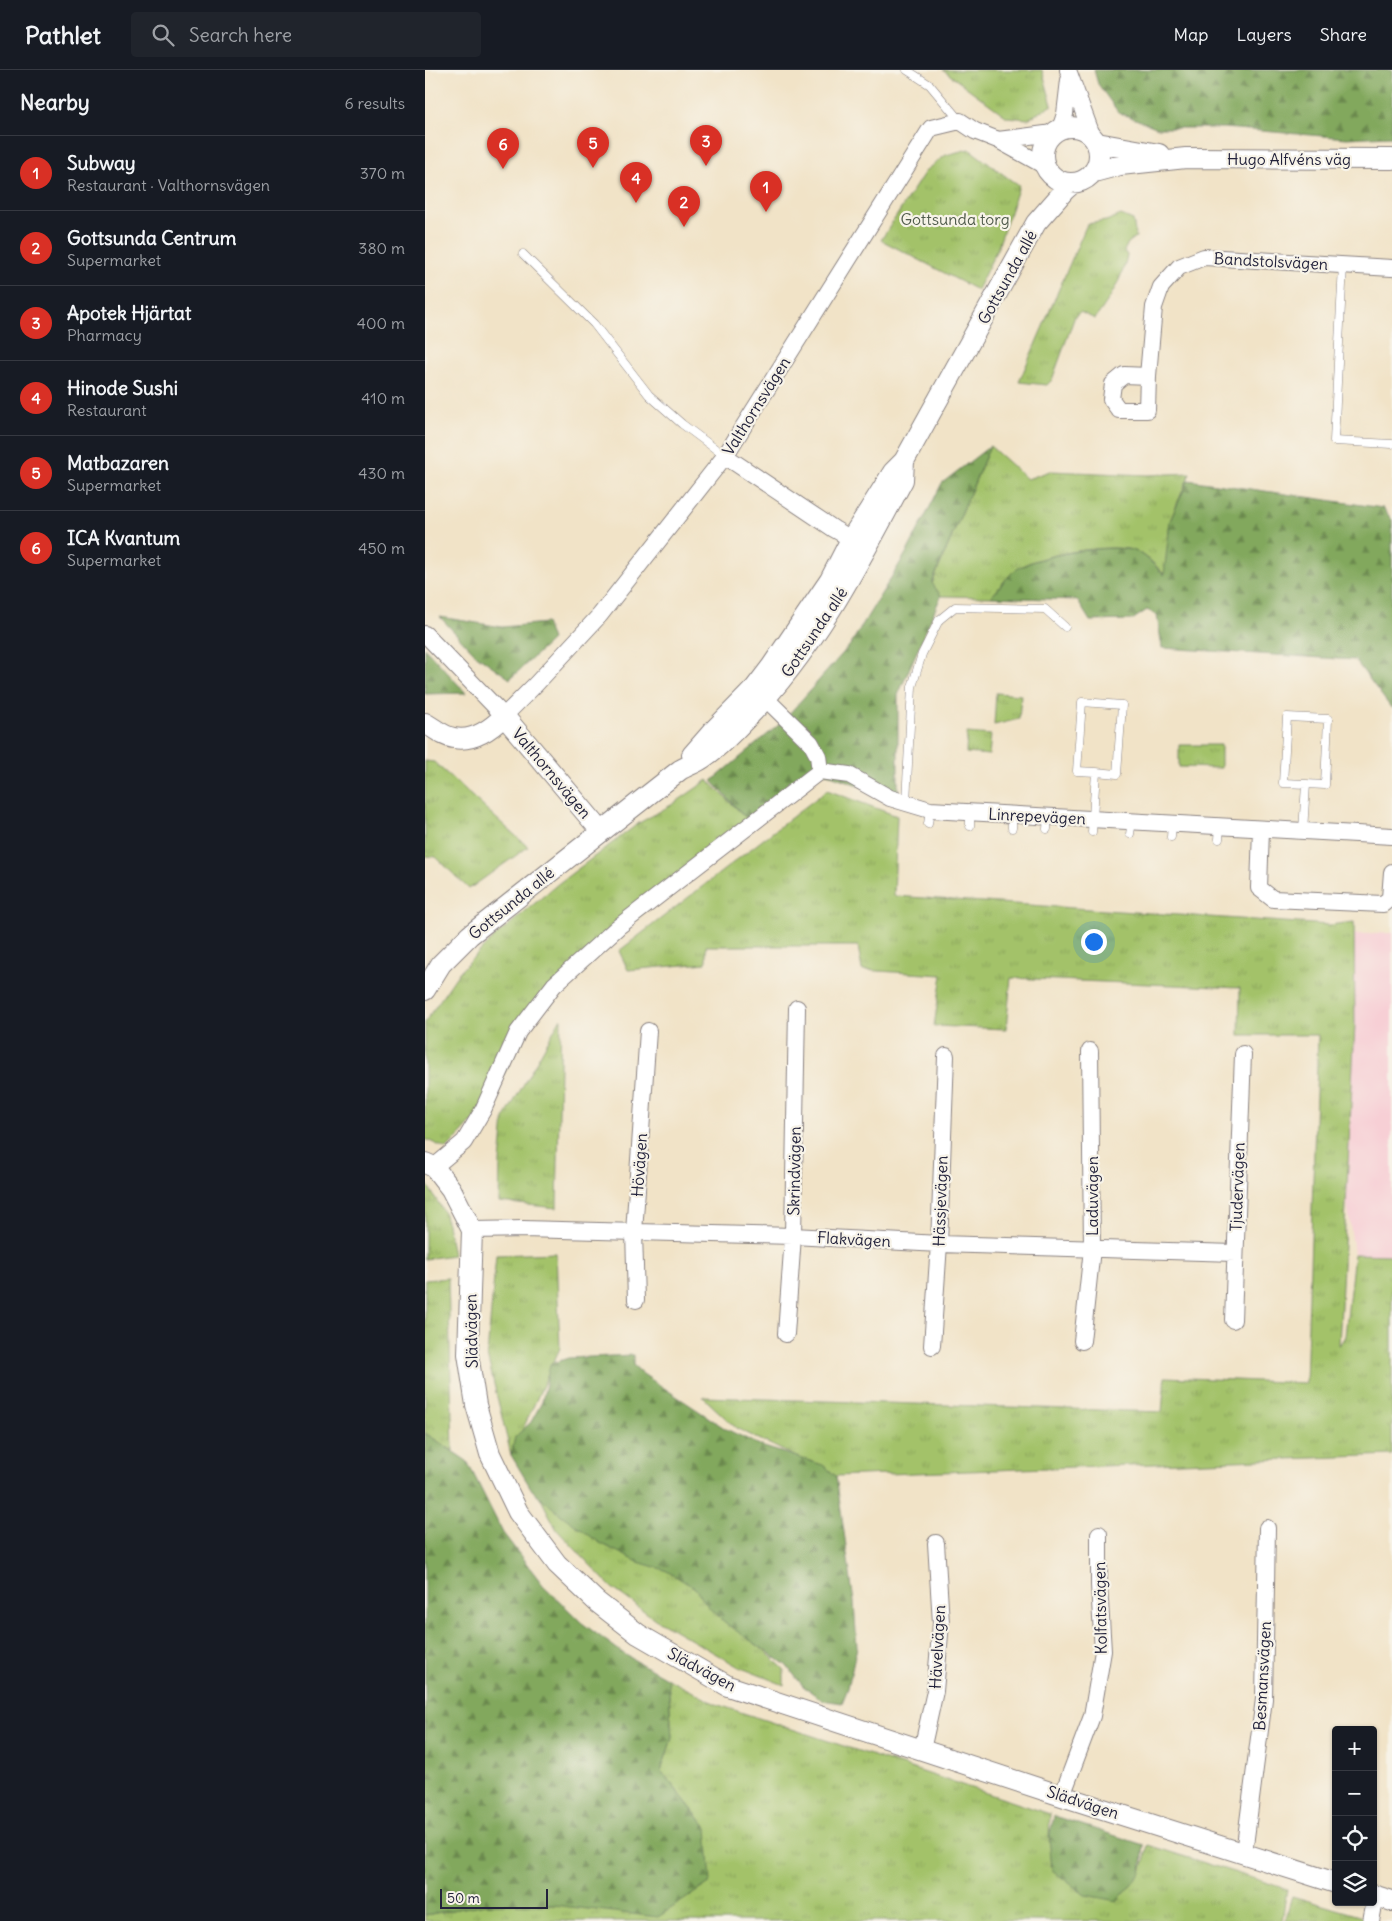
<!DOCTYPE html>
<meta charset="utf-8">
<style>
:root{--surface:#171b24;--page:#20242c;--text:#f1f3f6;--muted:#9ea1a6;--line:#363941;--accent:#d93025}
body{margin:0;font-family:Delius,sans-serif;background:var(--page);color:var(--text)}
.controls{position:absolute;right:15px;bottom:15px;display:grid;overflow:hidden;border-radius:5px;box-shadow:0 1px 4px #0004}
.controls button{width:45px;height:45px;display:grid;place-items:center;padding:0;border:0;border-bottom:1px solid var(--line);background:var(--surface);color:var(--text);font:25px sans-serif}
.scale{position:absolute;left:15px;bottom:12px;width:108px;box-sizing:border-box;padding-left:5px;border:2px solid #22223b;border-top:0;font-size:14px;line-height:18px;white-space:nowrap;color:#22223b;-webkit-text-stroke:4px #f7f3e8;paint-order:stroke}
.you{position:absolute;left:668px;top:871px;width:18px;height:18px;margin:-12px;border:4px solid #fff;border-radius:50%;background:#1a73e8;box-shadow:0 0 0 8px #1a73e833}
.badge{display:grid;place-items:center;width:32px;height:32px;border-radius:50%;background:var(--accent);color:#fff;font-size:16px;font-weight:700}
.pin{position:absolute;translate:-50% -41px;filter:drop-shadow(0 1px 2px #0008)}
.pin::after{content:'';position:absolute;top:26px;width:18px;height:15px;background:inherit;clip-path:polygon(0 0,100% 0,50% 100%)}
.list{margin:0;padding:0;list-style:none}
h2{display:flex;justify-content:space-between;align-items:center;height:65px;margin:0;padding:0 20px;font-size:21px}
h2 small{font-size:16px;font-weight:400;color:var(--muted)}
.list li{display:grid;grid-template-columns:32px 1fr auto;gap:15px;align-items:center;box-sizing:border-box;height:75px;padding:0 20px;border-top:1px solid var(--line)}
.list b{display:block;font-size:19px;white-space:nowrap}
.list p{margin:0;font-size:16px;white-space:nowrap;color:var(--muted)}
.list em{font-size:16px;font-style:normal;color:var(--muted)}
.icon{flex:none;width:28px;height:28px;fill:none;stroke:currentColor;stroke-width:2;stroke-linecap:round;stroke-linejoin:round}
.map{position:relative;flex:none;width:967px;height:1851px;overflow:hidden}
header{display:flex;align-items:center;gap:30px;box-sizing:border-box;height:70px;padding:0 25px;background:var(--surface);border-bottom:1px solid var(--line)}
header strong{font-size:24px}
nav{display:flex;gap:28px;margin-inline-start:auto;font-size:18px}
.search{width:350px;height:45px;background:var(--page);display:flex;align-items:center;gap:12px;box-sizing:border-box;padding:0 18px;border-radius:5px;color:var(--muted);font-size:19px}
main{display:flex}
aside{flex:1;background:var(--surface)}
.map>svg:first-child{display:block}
</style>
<header>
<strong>Pathlet</strong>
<div class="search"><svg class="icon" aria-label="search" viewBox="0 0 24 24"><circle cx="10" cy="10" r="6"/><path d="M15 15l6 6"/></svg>Search here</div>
<nav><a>Map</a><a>Layers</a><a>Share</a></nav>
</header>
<main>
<aside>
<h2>Nearby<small>6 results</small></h2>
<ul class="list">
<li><span class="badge">1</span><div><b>Subway</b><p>Restaurant · Valthornsvägen</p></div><em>370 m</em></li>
<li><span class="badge">2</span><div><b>Gottsunda Centrum</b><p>Supermarket</p></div><em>380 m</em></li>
<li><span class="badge">3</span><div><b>Apotek Hjärtat</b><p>Pharmacy</p></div><em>400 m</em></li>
<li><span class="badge">4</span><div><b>Hinode Sushi</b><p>Restaurant</p></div><em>410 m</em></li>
<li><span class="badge">5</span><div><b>Matbazaren</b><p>Supermarket</p></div><em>430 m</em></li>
<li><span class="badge">6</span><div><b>ICA Kvantum</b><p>Supermarket</p></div><em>450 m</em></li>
</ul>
</aside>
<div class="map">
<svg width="967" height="1851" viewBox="0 0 967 1851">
<defs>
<pattern id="grass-tufts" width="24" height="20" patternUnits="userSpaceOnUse" patternTransform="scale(1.25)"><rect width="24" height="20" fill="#a3c269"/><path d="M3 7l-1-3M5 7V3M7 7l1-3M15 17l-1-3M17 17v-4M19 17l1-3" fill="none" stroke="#8ca65c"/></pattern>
<pattern id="forest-firs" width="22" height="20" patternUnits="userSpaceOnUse" patternTransform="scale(1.25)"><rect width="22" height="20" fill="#82a85d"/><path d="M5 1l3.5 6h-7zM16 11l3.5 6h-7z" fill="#6a884e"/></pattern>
</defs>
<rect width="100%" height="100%" fill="#f7f3e8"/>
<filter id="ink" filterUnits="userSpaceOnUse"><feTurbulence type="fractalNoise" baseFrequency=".02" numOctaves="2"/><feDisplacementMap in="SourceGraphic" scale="10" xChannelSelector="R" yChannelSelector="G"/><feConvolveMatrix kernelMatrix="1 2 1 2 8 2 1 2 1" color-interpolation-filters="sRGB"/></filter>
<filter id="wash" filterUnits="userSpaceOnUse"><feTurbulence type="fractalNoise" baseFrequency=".0096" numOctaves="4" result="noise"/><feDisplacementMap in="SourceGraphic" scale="20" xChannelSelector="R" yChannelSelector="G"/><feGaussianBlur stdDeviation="1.12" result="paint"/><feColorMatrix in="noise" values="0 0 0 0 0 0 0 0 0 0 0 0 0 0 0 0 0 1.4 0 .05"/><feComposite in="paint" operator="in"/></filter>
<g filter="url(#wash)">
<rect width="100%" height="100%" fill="#f1e3c7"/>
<path fill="#f7cfd5" d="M967 863V1185L929 1184 919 1109 911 865Z"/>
<path fill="url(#grass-tufts)" stroke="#627252" d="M518 0H617L627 35 603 49 582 47Z
M544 79 594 116 573 177 552 220 456 170 501 100 521 85Z
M696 145 708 150 711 167 703 173 699 181 702 185C698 208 684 230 670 249L655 242 650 246 627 310 622 315 594 312 662 154 681 151Z
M565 376 602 409 625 401 722 405 765 403 745 451 740 505C730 495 721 484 707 480 685 473 610 485 592 499 582 506 574 519 566 527L516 526 507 514Z
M571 623 596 625 594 649 569 655Z
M542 663 566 665 564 685 541 683Z
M754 675H796V698L754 697Z
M0 691 9 692 103 777 44 819 11 787 0 786Z
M283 710 319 746 331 751 129 915 58 1040 22 1079 0 1069V952L35 901 67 869 134 813 214 753 248 734Z
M402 720 472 746 469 826 904 855 929 852 930 954 914 1276 920 1266 929 1184 967 1185V1385L411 1406 311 1358 278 1327 737 1342 740 1307 881 1313 893 965H814L815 918 586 908 581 959 509 956 517 905 437 900 433 876H281V893L203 900 194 881Z
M136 948 132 1138 74 1132 75 1092 79 1049Z
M0 1111 20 1144 28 1185 0 1189Z
M131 1183 135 1278 86 1385 62 1285 71 1185Z
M23 1208 28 1381 0 1363V1210Z
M106 1410 251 1497 359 1599V1615L314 1597 230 1549 186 1517 132 1460Z
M243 1609 291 1634 625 1744 624 1767 716 1803 723 1775 862 1819 857 1851H0V1845L60 1834 128 1835 282 1758 236 1701 247 1668Z
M867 1826 952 1851H860Z"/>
<path fill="url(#forest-firs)" stroke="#52654c" d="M669 0H967V66L922 68 799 58H733L693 42 673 14Z
M565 376 507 513 516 526 473 625V730L395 701 331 751 319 746 287 711 356 653 425 575 483 480 517 413Z
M763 410 958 438 967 450V639L930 590 737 578 732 545 722 540 707 550 665 551 652 530 566 527C574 519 582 505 592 499 613 485 682 474 706 480 721 483 729 496 739 505L745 451Z
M15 547 77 557 121 553 127 570 85 609 50 584Z
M0 578 41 623 0 624Z
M208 1285V1295L218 1304 301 1359 339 1377 398 1395 411 1406 429 1532 432 1577 423 1618 417 1633 397 1630 378 1616 361 1595 303 1555 284 1538 270 1518 240 1500 213 1492 175 1473 135 1444 107 1420 86 1385 90 1367 106 1352 117 1332 125 1294 143 1288Z
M0 1363 42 1391 78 1463 118 1515 157 1553 199 1584 243 1609 247 1668 236 1701 282 1758 286 1812 233 1847 128 1835 60 1834 0 1845Z
M629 1746 719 1775 716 1803 692 1831 660 1825 627 1800 624 1767Z"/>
</g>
<g filter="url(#ink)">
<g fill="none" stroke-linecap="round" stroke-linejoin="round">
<defs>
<path id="service" d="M482 0 505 15 535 51
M98 184 169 254 224 325 257 354 300 386
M918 195 909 371 967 374
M481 732 487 617 497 584 514 550 530 537 620 539 640 557
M545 742V756
M503 754 505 740
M587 758V744
M622 759 623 746
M878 761 881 714 900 715 903 649 862 647 858 713 881 714
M667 762 671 702 692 704 697 635 657 632 652 701 671 702
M705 764 707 751
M746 767 747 754
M794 769 795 756"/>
<path id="minor" d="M643 0 667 65
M635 59 640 44 644 10
M573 70 628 63
M723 306 699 305 688 314 686 329 694 340H722L723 306 729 237 736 217 754 197 779 187 967 198
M300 386 409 459 437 475
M0 564 79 646 111 614 175 545 300 386 506 58 535 51 550 61 573 70 620 96
M332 620 386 673 393 686 395 701
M836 759 834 818 848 829 958 834 965 828 967 802
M9 1097 39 1072 58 1040 93 962 129 915 193 857 395 701 424 705 465 728 505 740 967 766
M47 1160 98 1159 368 1166 514 1174 810 1183
M211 1230 209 1162 223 961
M808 1250 818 984
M361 1264 368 1166 372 938
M657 1271 667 1179 665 981
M507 1276 514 1174 521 986
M497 1680 510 1621 516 1553 511 1473
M637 1726 667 1646 678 1581 674 1515V1464
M819 1783 839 1629 842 1458
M946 1851 951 1825"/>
<path id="tertiary" d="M618 85a28 28 0 1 1 56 0a28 28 0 1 1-56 0Z
M672 73 734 84
M669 102 695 95 761 88 967 89
M0 653C9 658 19 667 29 668 49 672 66 659 79 646L176 761
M267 685 288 661 330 618 346 597 405 510 426 469 468 402 479 391 611 153 640 120 648 113
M0 920 16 894 45 865 255 700C262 696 271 693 278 688 295 677 309 661 323 647 390 579 434 493 478 410L479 391
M0 1093 9 1097 26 1119 47 1160 43 1284 51 1335 65 1384 93 1442 132 1494 172 1532 213 1564 303 1616 637 1726 911 1813
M948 1825 967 1831"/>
</defs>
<use href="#service" stroke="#8a8281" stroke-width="9"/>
<use href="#minor" stroke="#8a8281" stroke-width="18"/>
<use href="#tertiary" stroke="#8a8281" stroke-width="22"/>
<use href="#service" stroke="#fff" stroke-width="8"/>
<use href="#minor" stroke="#fff" stroke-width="16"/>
<use href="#tertiary" stroke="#fff" stroke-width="20"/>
</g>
</g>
<g text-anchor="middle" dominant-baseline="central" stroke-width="4.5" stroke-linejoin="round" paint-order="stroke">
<g font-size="16" fill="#22223b" stroke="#f7f3e8">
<text x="864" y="89">Hugo Alfvéns väg</text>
<text transform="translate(846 191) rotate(3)">Bandstolsvägen</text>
<text transform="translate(582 207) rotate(-61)">Gottsunda allé</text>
<text transform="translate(331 336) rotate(-58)">Valthornsvägen</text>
<text transform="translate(389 562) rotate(-56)">Gottsunda allé</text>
<text transform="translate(127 703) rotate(50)">Valthornsvägen</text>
<text transform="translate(612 746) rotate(3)">Linrepevägen</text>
<text transform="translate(86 833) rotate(-39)">Gottsunda allé</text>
<text transform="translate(214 1095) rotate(-86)">Hövägen</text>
<text transform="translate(369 1101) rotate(-89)">Skrindvägen</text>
<text transform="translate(812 1117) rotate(-88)">Tjudervägen</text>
<text transform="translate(667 1126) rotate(-90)">Laduvägen</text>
<text transform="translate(515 1131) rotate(-88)">Hässjevägen</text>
<text transform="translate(429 1169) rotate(3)">Flakvägen</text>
<text transform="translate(46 1261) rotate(-91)">Slädvägen</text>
<text transform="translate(675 1538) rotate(-91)">Kolfatsvägen</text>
<text transform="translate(512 1577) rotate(-87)">Hävelvägen</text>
<text transform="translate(277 1599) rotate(28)">Slädvägen</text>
<text transform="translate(837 1606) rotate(-87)">Besmansvägen</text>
<text transform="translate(658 1732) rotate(18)">Slädvägen</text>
</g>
<g font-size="16" fill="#4f5a4b" stroke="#f7f3e8">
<text x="530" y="149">Gottsunda torg</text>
</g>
</g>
</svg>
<div class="controls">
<button>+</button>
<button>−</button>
<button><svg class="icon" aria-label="locate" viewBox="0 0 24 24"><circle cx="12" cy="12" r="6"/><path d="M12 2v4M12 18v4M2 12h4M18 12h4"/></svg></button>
<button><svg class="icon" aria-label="layers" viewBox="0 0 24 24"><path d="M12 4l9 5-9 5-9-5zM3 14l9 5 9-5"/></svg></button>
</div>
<div class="scale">50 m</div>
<div class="you"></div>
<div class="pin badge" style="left:341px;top:142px">1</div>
<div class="pin badge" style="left:259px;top:157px">2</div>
<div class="pin badge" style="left:281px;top:96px">3</div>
<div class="pin badge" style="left:211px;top:133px">4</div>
<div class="pin badge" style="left:168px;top:98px">5</div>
<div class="pin badge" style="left:78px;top:99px">6</div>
</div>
</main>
